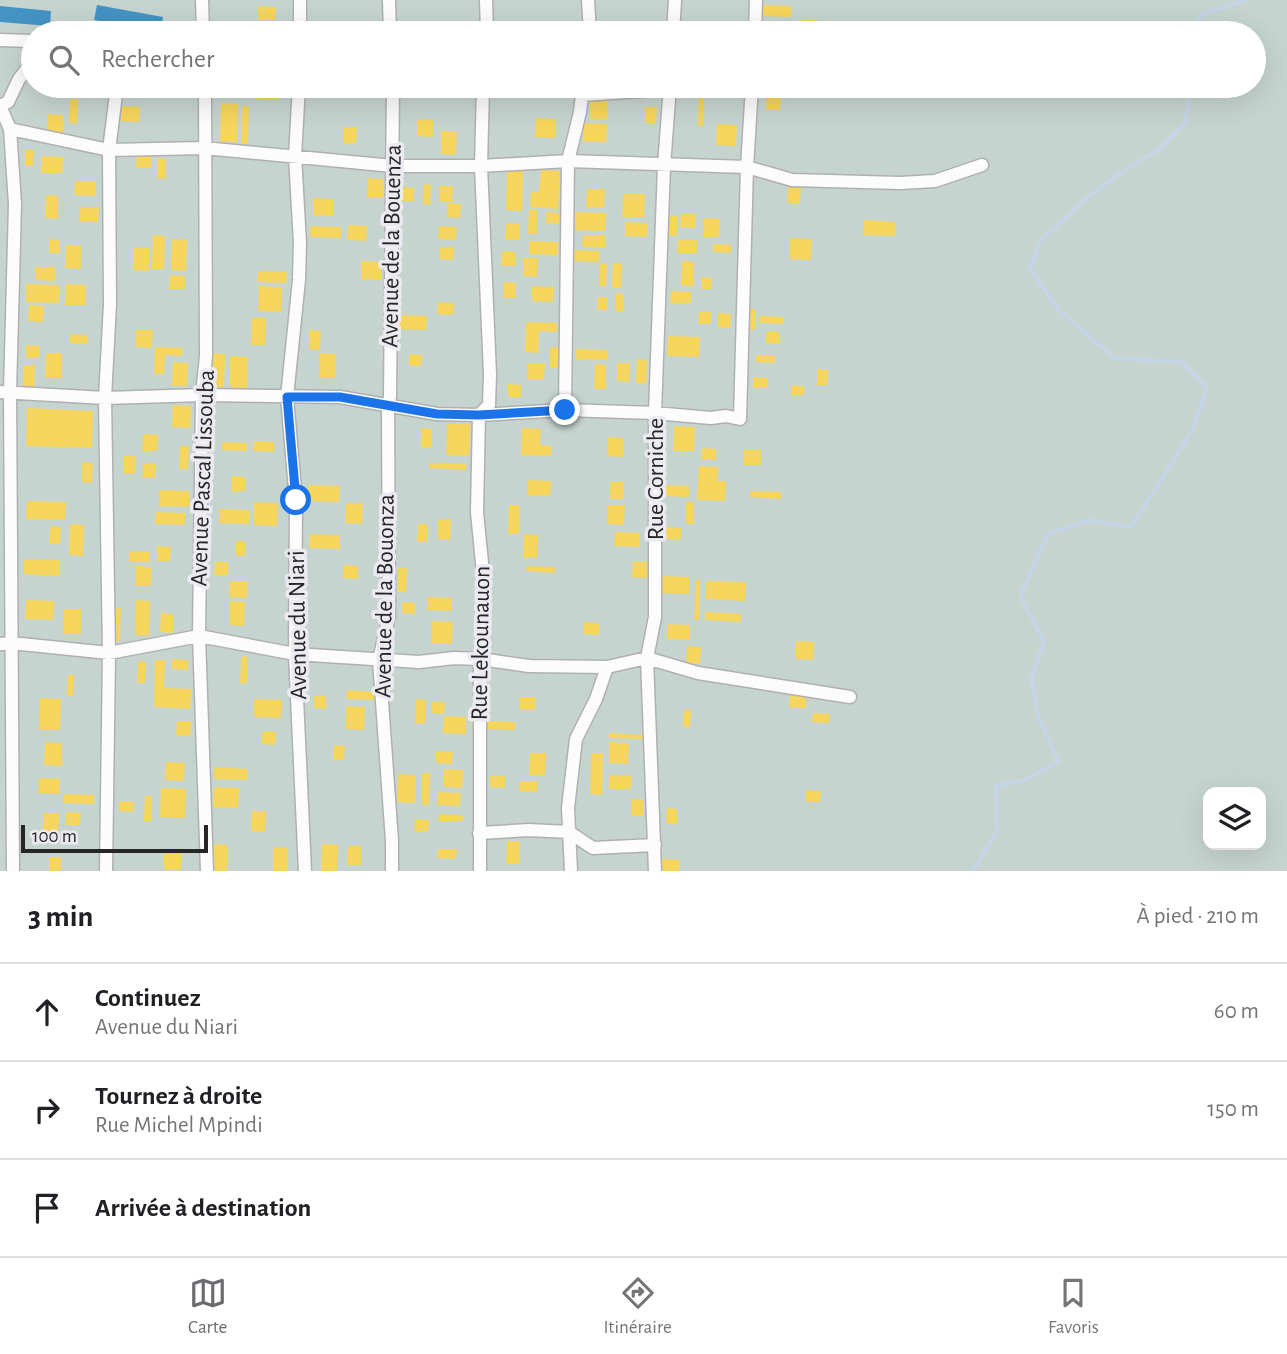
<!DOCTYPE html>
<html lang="fr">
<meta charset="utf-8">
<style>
:root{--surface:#fff;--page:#f2f2f2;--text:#202124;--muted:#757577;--line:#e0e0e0;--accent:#6c6a6e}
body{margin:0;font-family:"Alegreya Sans",sans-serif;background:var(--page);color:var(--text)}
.controls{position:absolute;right:21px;bottom:21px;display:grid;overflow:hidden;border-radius:14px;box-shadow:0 7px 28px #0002}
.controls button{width:63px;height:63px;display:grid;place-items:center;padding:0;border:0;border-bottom:2px solid var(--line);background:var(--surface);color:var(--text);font:35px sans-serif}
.scale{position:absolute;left:21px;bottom:18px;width:187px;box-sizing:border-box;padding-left:7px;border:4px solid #262528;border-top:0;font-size:19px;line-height:24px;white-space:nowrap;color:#262528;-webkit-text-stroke:5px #eceaf1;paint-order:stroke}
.stop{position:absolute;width:21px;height:21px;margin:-16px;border:5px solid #1a73e8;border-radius:50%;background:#fff}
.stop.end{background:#1a73e8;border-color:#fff;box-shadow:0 2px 7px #0008}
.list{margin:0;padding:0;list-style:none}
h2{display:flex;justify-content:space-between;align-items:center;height:91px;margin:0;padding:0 28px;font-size:30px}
h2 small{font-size:23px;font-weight:400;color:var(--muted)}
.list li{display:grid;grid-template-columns:46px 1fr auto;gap:21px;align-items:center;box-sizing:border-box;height:98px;padding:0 28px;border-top:2px solid var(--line)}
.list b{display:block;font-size:26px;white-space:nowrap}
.list p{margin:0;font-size:23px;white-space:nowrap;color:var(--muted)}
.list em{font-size:23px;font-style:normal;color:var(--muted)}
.icon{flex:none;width:38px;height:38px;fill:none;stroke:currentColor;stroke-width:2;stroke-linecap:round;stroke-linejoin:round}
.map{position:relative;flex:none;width:1287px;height:871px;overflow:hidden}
.search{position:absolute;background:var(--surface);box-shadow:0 7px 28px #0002;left:21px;right:21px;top:21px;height:77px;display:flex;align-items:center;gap:18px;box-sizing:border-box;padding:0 24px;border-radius:38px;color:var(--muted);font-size:26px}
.sheet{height:385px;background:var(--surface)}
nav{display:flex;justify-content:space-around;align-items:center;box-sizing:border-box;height:98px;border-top:2px solid var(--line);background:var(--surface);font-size:19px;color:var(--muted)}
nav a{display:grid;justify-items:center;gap:4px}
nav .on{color:var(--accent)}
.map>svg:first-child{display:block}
</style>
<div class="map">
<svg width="1287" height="871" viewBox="0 0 1287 871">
<rect width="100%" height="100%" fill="#edebf0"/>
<path fill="#c6d4cf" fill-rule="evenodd" d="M0 0H1287V871H0ZM33 33H1254V86H33ZM1208 792H1261V845H1208Z"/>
<path fill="#f6d55c" d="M763 5 791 6V17L762 16Z
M258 6 276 7 275 20H258Z
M802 20H818V33H801Z
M167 86H186L185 94 166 93Z
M258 86H279L278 99H257Z
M681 86H694V98L680 97Z
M699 86 704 87 703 126H698Z
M766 91 781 92 780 110H766Z
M590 98 607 99V119H590Z
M70 99H78L77 124 69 123Z
M221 103 238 104 237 142H220Z
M121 106 140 107 139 122 121 121Z
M242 106H249L248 144H241Z
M645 107H657L656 123H645Z
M48 114 63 115V133H47Z
M536 118 555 119V138L535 137Z
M417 119 433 120V137L417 136Z
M584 123 607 124 606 142H583Z
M717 124 737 125 736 146 716 145Z
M343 127H357L356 143H343Z
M441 131H457L456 155 441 154Z
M25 150H34L33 166H25Z
M137 155H152L151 168H136Z
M42 156 63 157 62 173H41Z
M157 158 166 159V179L157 178Z
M507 170H523L522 211 506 210Z
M541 170 560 171 558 209 530 207 531 192H539Z
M368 178 383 179V198H367Z
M75 181H96V196L74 195Z
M424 184 431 185 430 205 423 204Z
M439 186H453L452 202 439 201Z
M402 187 414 188V201H402Z
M788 187 801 188 800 203H787Z
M587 189H605L604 208 586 207Z
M623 194H645L644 217H622Z
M46 195 58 196V219L45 218Z
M313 198 333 199V216L313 215Z
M447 203 461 204 460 218 447 217Z
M79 207H99L98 222H79Z
M529 210H537V234H528Z
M546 212 562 213 561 223H546Z
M575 212 606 213 605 231 575 230Z
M681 214H696V228L680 227Z
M665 216H677V236H664Z
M703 218 720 219 719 237H703Z
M864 220 895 222V236L863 235Z
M625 222 648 223 647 237 625 236Z
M506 223H520V240H505Z
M348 225 367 226 366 241 347 240Z
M310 226 341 227V238L310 237Z
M439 226 457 227 456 240 438 239Z
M153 235 165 236 164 269H152Z
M583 235H605V248L582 247Z
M790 238 812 239 811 260 790 259Z
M49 239 60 240V253H49Z
M172 239H187L186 271 171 270Z
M678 240H697V253H677Z
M529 241 558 242V255L529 254Z
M713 244 731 245V253L713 252Z
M66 245H81V269L65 268Z
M440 247H454L453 260 440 259Z
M133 248H149V271L133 270Z
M573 250 600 251 599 262 572 261Z
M502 252H515V266H501Z
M523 258H538L537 277 523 276Z
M361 261 381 262V280L361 279Z
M682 261 694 262V286H681Z
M613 263H622L621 288H612Z
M600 264H607L606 286H599Z
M35 267H55V281L35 280Z
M258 271 287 272 286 283 257 282Z
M170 275 185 276V289H169Z
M701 277 712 278V289H701Z
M504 282 516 283V298H504Z
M26 284 59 285V303L26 302Z
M66 284 86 285V305H65Z
M259 286 282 287 281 312 258 311Z
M532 286 554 287 553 302 532 301Z
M671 291 691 292V303H670Z
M615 293 623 294V311H615Z
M598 297H607V310H597Z
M438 302 454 303 453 315 437 314Z
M29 305 44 306 43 322 28 321Z
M747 309H755V330L747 329Z
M699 312H711V324H698Z
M718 313 731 314 730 328 718 327Z
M398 315 427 316 426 330 397 329Z
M760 316 783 317V324L760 323Z
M252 318H266L265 345H251Z
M526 322 557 323V332L539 331 538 353 525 352Z
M136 330H153L152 348 136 347Z
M309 330 321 331 320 350 309 349Z
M766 332H779V344L766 343Z
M70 334 88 335V344L70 343Z
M668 336 700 337 699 357 667 356Z
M26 345 40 346 39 358H26Z
M155 347 182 348V356L165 355 164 374H154Z
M550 347 560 348 559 368H550Z
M576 349 608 350V360L576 359Z
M46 353H62V378H45Z
M213 353 225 354 224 387H212Z
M319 353 336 354 335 378H319Z
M409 354 422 355 421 366H409Z
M756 355H776L775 363 756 362Z
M230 356 248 357 247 388 230 387Z
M637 359 647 360 646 383H636Z
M173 362 188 363 187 386H172Z
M617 363H630L629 382 617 381Z
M527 364H545L544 380H527Z
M595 364 606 365V389H594Z
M24 365H35L34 390H23Z
M817 369 828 370 827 385H817Z
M753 377 768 378V388H753Z
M508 384 521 385V397H508Z
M791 385 804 386V395H791Z
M173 405 191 406 190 428 172 427Z
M27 408 93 411 92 448 26 446Z
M447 424H470L469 456 446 455Z
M674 426 695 427 694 451H673Z
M421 428 432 429V447H421Z
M522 428 541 429 540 445 552 446 551 456 521 455Z
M143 434 158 435 157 451H142Z
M608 437 623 438V457L607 456Z
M254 441 274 442V452L253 451Z
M222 442 247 443V451L222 450Z
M180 446H189L188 469H179Z
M702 448 716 449V460H701Z
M744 450H761V465H744Z
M124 456H135V474H124Z
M82 462 93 463 92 483 82 482Z
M143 463H155V478H142Z
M429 463 466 464V470L429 468Z
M699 466 718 467 717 481H726L725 501 697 500Z
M232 476 245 477V491H232Z
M527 480 551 481 550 496 527 495Z
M610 482H624L623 499H610Z
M308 485 340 486 339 502 308 501Z
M663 485 689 486V497L662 496Z
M159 490 189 491V507L159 506Z
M750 491 781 492V499L750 497Z
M27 501 66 502 65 520 26 519Z
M254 502 278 503 277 526 254 525Z
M686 502H694V524H686Z
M346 503H363L362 524 345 523Z
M509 505H520L519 534H508Z
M608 505H625L624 525 607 524Z
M219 509 249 510V524L219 523Z
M156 512 185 513V525L155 524Z
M438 519H451L450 540H438Z
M70 524 84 525 83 556 69 555Z
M418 524H427V542H417Z
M50 526 61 527 60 544H49Z
M665 527 681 528V539H665Z
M615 532 640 533V547L614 546Z
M310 534 340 535V549L309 548Z
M524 534 538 535 537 558H523Z
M236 541H245V556H236Z
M157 546 171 547 170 561H157Z
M129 551 150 552V562H129Z
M24 559 59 560V576L24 574Z
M215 562H228V575H214Z
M633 562H647V578L632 577Z
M344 565 358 566V579L343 578Z
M136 566 152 567 151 586H136Z
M526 566 555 567V573L526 571Z
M398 568H407L406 592H398Z
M662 576 689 577V594L662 593Z
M696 580H700L699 620H694Z
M230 581H248L247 598 229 597Z
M706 581 746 582 745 601 706 599Z
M427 597 452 598V611L427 610Z
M26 600 54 601 53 620 25 619Z
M136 600 150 601 149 636 135 635Z
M230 601 245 602 244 626 230 625Z
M402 602 415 603V614L402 613Z
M112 608H121L120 641H111Z
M64 609H81V634H63Z
M705 612 741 614V622L705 620Z
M161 613 173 614V633L160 632Z
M431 621 453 622 452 644H431Z
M584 622 599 623V635L584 634Z
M667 624 690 625V640L667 639Z
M796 641 814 642 813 660 796 659Z
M687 646 701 647 700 664 686 663Z
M241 656 247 657V684L240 683Z
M172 659 188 660V670L172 669Z
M155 660H165L164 688 191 689 190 709 154 707Z
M138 661 146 662 145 683H137Z
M68 675H74L73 696H67Z
M347 690 374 692V700L346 699Z
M790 695 806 696V708H789Z
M314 696H326V709L314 708Z
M520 697H535V710H520Z
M40 698 61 699 60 730H39Z
M254 699 282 700 281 718 254 717Z
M416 699 426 700 425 724H415Z
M432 702H445L444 714 432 713Z
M346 706 365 707 364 730 346 729Z
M684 710H691L690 727 683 726Z
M813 713 830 714 829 723 812 722Z
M444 716 466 717V734L443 733Z
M177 721H191L190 736 176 735Z
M485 721 515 722V730L485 729Z
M262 732H276L275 745 262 744Z
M609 733 643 735V739L609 738Z
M45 742 62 743V766L44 765Z
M609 742 629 743 628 764 609 763Z
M334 745 345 746 344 760H333Z
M436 751 453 752 452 764 436 763Z
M530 753H546L545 775H529Z
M591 753H603L602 795 590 794Z
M166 762 185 763 184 781 165 780Z
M214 767 248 769 247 780 214 779Z
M444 769 463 770 462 788 444 787Z
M422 773H430L429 805H422Z
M398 774 416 775 415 803 397 802Z
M609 775 632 776 631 789H609Z
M490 776H505V788L490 787Z
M39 778 60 779V794L38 793Z
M520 781H538L537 792 519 791Z
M214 787 239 788 238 808 213 807Z
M161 788 186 789 185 818 160 817Z
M806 790 821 791 820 802H806Z
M437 792 461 793 460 806 437 805Z
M64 794 94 795V804L63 803Z
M145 796H152V821H144Z
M631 799 644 800V816H631Z
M119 801 134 802 133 812 119 811Z
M667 808 677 809V824L666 823Z
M252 811H266L265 832 251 831Z
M66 812 81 813 80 825H66Z
M43 813H59L58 833 43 832Z
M439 814 463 815V821H438Z
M415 820H429L428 831H414Z
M507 841H520L519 864H506Z
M214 844 227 845V871H213Z
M322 844 338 845 337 871H321Z
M348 846H361V865H347Z
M273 847 287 848V871H273Z
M438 849H457L456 859 437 858Z
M164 852 181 853V870H164Z
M49 857H61V871H49Z
M662 859 680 860 679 871H662Z"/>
<path fill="#4393c3" d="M97 5 163 17 161 32 94 20Z
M0 6 51 11 50 26 0 22Z"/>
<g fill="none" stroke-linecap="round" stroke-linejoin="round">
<path stroke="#c5d5e9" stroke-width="3.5" d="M1190 33 1202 14 1246 0
M972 871 997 832 996 786 1025 780 1059 761 1039 719 1031 679 1044 641 1020 596 1048 534 1089 520 1131 527 1192 431 1207 388 1181 362 1114 358 1058 309 1030 269 1040 241 1088 197 1129 167 1159 150 1185 123 1191 86"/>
<defs>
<path id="minor" d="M202 0 203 33
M300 0V33
M389 0 390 33
M486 0 487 33
M588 0 590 33
M673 33 675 0
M755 33 756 0
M0 40 33 41
M205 86 206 356 202 395 199 636 207 871
M299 86 295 156 300 243 299 280 287 397 296 501 295 654 305 871
M10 129 109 150 204 148 393 166H481L568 161 747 167 792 180 900 183 935 181 982 165
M0 392 105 398 202 395 340 397 437 414 479 415 565 410 655 413 711 418 726 416 740 419 747 167 752 86
M565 410 568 161 580 112 582 95 670 89
M0 644 11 643 109 653 199 636 295 654 419 662 454 658 480 659 529 666 607 667 647 658 698 673 850 697
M479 833 529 830 569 832 593 848 655 845
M13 871 10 392 15 204 10 129 0 106 8 102 19 79 33 61
M106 871 109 653 105 398 110 304 109 150 117 86
M392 871V841L379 660 389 616 388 405 390 397 393 86
M480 871V659L485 593 477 512 479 415 489 405 490 374 481 166 483 86
M571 871 568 808 576 739 596 699 607 667
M655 871 647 658 655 617V413L664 166 670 86"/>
</defs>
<use href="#minor" stroke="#b0afb3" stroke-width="15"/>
<use href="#minor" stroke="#fcfcfd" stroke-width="12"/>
</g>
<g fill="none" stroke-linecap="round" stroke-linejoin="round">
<path stroke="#1a73e8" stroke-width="9" d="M296 500 287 397H340L437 414 479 415 565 410"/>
</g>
<g text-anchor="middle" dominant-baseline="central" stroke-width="7" stroke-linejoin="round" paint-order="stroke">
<g font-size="24" fill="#262528" stroke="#eceaf1">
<text transform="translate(392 246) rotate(-89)">Avenue de la Bouenza</text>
<text transform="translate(203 478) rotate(-88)">Avenue Pascal Lissouba</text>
<text transform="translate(656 479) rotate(-90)">Rue Corniche</text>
<text transform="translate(385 596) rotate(-89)">Avenue de la Bouonza</text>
<text transform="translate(298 625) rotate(-91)">Avenue du Niari</text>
<text transform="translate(481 643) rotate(-89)">Rue Lekounauon</text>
</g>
</g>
</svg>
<div class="controls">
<button><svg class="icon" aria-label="layers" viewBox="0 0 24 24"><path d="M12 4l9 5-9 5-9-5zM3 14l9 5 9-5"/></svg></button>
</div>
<div class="scale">100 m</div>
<div class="stop" style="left:296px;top:500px"></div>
<div class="stop end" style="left:565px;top:410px"></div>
<div class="search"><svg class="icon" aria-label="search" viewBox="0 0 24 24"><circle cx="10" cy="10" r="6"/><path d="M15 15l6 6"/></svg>Rechercher</div>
</div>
<section class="sheet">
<h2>3 min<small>À pied · 210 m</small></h2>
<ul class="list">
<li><svg class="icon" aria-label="ahead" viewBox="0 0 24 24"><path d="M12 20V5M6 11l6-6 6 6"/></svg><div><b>Continuez</b><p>Avenue du Niari</p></div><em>60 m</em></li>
<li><svg class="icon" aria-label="right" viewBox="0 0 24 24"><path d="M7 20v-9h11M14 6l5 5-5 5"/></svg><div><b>Tournez à droite</b><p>Rue Michel Mpindi</p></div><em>150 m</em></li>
<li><svg class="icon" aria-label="arrive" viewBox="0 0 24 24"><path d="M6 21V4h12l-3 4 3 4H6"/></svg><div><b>Arrivée à destination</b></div></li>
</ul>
</section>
<nav>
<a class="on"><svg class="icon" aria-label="map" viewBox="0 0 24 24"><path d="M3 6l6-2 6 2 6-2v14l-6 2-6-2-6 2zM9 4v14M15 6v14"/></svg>Carte</a>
<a><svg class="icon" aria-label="directions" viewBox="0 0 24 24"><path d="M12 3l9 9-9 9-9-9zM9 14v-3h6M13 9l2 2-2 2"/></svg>Itinéraire</a>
<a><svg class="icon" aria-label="saved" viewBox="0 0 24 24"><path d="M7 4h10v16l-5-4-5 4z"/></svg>Favoris</a>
</nav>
